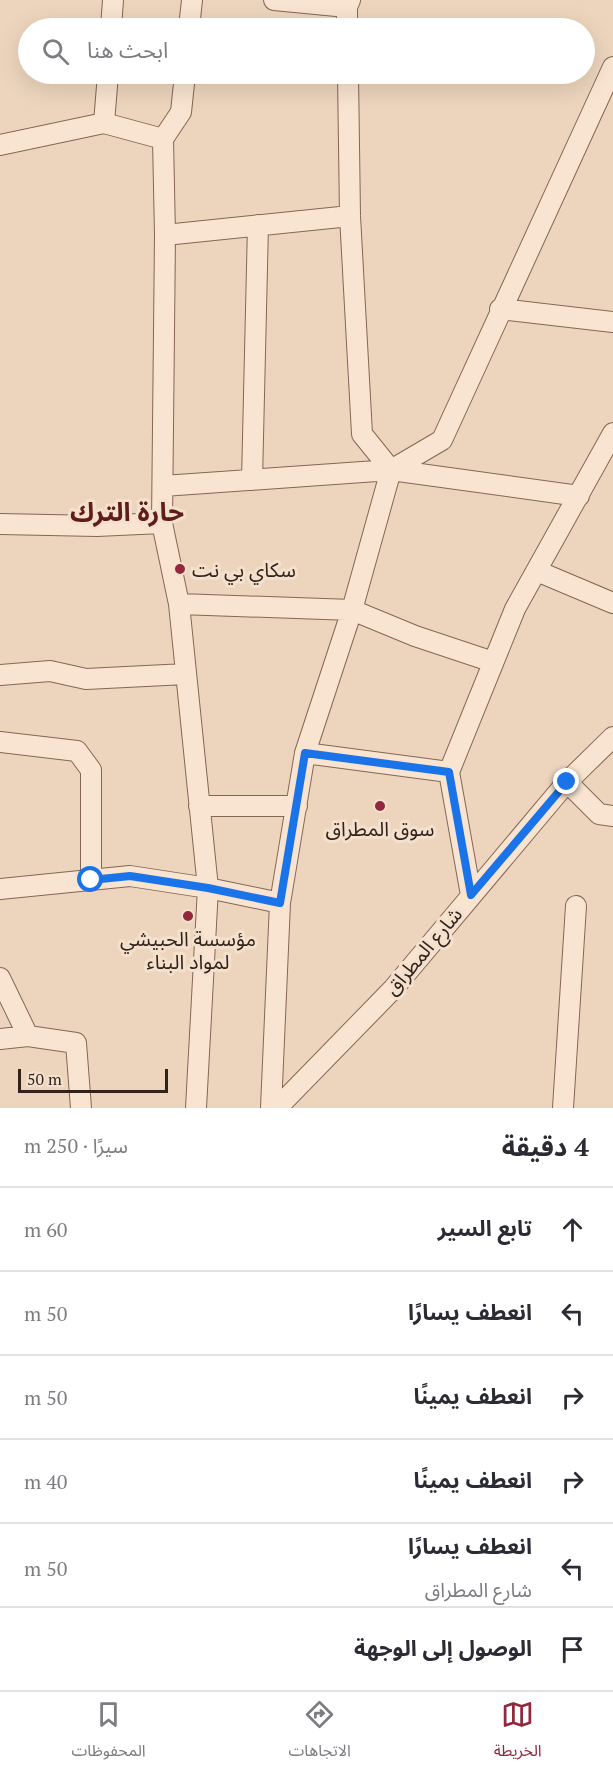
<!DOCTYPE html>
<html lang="ar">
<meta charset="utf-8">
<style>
:root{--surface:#fff;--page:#f7f7f7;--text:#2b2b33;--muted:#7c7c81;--line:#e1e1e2;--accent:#92283e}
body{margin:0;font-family:"PT Serif","Noto Sans Arabic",serif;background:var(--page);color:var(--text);direction:rtl}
.scale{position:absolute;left:18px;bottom:15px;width:150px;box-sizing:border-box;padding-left:6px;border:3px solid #33221b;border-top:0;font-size:16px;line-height:21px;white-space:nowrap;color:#33221b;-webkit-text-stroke:4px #f4e1cd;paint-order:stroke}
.stop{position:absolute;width:18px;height:18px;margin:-14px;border:4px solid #1a73e8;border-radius:50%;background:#fff}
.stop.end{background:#1a73e8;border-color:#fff;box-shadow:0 2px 6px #0008}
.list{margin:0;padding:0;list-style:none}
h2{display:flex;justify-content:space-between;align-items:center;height:78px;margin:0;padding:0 24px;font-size:26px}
h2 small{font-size:20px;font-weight:400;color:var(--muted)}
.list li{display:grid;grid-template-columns:39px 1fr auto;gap:18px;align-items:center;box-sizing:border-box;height:84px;padding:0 24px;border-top:2px solid var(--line)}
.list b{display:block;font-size:22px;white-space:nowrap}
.list p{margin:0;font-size:20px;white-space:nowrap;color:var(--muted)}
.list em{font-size:20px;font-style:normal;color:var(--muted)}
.icon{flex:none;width:33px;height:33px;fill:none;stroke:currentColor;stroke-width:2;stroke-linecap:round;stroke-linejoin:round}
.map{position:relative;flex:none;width:613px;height:1108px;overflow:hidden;direction:ltr}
.search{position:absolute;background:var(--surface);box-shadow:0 6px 24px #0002;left:18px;right:18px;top:18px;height:66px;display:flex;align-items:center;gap:15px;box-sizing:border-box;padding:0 21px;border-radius:33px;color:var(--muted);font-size:22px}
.sheet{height:582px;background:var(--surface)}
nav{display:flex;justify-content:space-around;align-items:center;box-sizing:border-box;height:84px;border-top:2px solid var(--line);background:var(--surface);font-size:16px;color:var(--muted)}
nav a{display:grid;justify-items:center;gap:3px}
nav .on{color:var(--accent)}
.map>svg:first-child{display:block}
</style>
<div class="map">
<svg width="613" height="1108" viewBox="0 0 613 1108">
<rect width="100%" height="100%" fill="#edd5bd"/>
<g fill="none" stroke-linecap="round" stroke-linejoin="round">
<defs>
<path id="minor" d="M274 0 347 7
M111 28 113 0
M189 28 192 0
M347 28V7L350 0
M108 74 104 123 163 139 165 235 162 523 179 604 208 888 196 1108
M348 74 350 216 362 434 391 470
M163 139 181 112 185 74
M0 145 104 123
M165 235 350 216
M500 309 613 322
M252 480 258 225
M163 486 391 470 579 496
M0 524 97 526 162 523
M537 571 613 603
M179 604 352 610 415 636 493 662
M0 675 50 671 86 679 186 674
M0 742 77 751 91 770V880
M305 753 449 772
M567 782 599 814 613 816
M199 806H297
M0 889 130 876 208 888 280 903
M471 895 449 772 515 609 613 433
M0 978 28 1036 76 1043 81 1108
M0 1039 28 1036
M271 1108 280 903 305 753 352 610 391 470 442 440 613 67
M277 1108 393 989 567 782 613 737
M563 1108 576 906"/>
</defs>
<use href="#minor" stroke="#846657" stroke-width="22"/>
<use href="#minor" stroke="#f8e4d0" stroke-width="20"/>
</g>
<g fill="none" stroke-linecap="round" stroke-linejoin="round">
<path stroke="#1a73e8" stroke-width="8" d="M91 880 130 876 208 888 280 903 305 753 449 772 471 895 567 782"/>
</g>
<g fill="#92283e" stroke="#f4e1cd" stroke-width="2">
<circle cx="180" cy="569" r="6"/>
<circle cx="380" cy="806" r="6"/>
<circle cx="188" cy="916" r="6"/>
</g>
<g text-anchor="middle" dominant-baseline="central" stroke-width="6" stroke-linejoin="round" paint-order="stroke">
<g font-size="20" fill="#33221b" stroke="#f4e1cd">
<text x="192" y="569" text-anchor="start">سكاي بي نت</text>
<text x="380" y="828">سوق المطراق</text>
<text x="188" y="938">مؤسسة الحبيشي<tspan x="188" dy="23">لمواد البناء</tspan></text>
</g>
<g font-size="20" fill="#33221b" stroke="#f4e1cd">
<text transform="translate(423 951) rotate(-50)">شارع المطراق</text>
</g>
<g font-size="26" font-weight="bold" fill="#5f1c1b" stroke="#f4e1cd">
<text x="127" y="511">حارة الترك</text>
</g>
</g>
</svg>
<div class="scale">50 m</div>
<div class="stop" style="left:91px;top:880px"></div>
<div class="stop end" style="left:567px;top:782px"></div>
<div class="search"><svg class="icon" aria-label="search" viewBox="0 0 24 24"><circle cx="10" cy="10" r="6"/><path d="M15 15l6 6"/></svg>ابحث هنا</div>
</div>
<section class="sheet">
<h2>4 دقيقة<small>سيرًا · 250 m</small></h2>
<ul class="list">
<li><svg class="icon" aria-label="ahead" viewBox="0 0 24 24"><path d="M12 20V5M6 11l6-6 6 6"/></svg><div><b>تابع السير</b></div><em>60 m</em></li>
<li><svg class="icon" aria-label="left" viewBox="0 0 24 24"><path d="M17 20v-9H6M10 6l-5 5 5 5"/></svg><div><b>انعطف يسارًا</b></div><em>50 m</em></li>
<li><svg class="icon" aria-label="right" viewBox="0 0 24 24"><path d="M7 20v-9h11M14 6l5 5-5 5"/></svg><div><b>انعطف يمينًا</b></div><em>50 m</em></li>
<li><svg class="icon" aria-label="right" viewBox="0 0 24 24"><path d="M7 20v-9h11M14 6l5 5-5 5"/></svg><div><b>انعطف يمينًا</b></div><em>40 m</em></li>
<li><svg class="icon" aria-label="left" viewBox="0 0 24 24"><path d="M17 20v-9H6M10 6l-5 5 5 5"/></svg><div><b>انعطف يسارًا</b><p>شارع المطراق</p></div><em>50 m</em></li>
<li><svg class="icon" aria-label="arrive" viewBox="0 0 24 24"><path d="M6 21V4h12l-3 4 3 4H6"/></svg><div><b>الوصول إلى الوجهة</b></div></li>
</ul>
</section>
<nav>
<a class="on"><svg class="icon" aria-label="map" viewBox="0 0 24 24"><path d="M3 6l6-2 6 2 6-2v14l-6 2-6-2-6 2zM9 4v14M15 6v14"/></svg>الخريطة</a>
<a><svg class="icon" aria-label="directions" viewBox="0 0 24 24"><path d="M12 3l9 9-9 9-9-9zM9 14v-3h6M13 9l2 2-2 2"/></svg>الاتجاهات</a>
<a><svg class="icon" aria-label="saved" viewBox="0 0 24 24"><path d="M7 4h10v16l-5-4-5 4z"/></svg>المحفوظات</a>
</nav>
